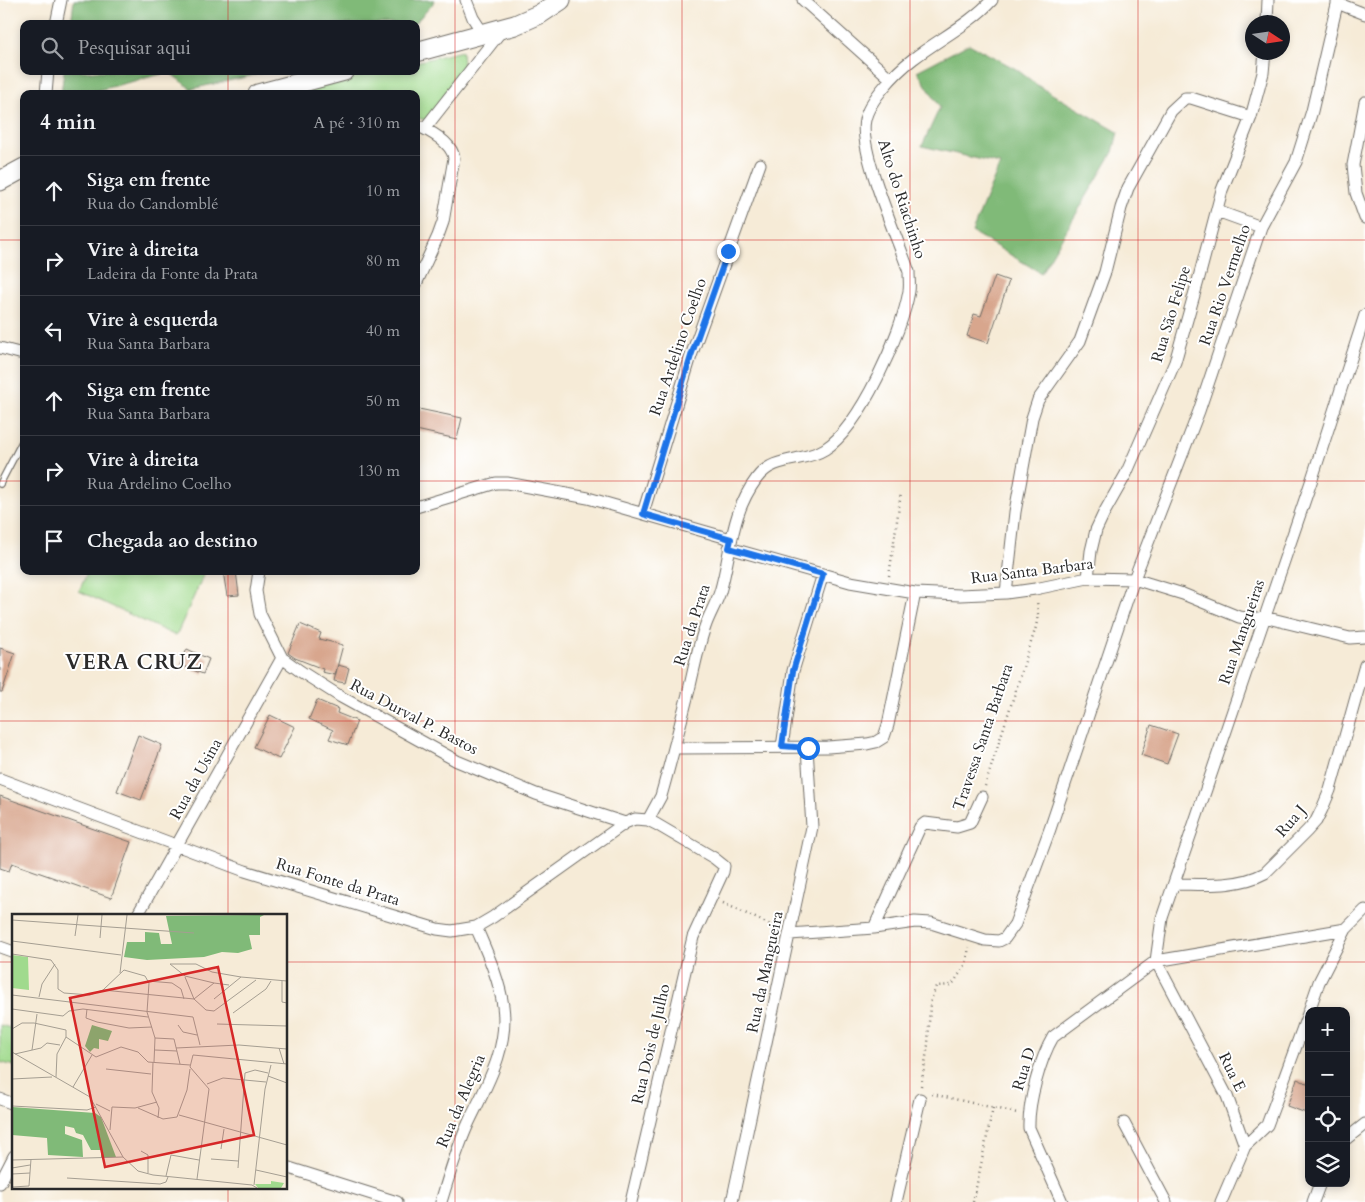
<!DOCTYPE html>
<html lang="pt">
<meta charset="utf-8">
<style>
:root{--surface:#171b24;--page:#242831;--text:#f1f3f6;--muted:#9ea1a6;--line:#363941}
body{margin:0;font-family:Cardo,serif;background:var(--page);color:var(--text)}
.controls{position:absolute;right:15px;bottom:15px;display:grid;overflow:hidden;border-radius:10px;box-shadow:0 2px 8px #0003}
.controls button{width:45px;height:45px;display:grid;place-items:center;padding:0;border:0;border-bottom:1px solid var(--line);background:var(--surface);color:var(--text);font:25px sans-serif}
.compass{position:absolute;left:1245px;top:15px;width:45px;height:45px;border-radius:50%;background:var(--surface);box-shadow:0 2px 8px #0003;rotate:102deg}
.stop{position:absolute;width:15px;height:15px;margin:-11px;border:4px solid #1a73e8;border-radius:50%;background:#fff}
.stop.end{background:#1a73e8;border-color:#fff;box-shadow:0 1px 5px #0008}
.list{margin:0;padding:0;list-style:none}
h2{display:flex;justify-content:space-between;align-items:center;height:65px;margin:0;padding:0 20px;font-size:21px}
h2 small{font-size:16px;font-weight:400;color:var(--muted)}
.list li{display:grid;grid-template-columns:32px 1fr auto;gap:15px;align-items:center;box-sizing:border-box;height:70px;padding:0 20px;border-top:1px solid var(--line)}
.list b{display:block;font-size:19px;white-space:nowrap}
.list p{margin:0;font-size:16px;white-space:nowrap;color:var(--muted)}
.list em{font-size:16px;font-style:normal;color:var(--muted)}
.icon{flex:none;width:28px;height:28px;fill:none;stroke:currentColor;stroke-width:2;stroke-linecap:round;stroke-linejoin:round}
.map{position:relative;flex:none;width:1365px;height:1202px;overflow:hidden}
.search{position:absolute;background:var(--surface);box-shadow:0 2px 8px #0003;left:20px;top:20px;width:400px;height:55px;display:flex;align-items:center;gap:12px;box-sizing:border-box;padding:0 18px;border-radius:10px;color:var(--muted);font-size:19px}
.panel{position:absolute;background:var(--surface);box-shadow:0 2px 8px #0003;left:20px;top:90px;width:400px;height:485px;border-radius:10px}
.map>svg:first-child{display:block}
</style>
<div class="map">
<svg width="1365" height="1202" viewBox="0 0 1365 1202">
<rect width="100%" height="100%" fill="#fff"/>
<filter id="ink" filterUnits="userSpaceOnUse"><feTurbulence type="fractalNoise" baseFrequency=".02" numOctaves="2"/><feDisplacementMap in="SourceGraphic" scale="10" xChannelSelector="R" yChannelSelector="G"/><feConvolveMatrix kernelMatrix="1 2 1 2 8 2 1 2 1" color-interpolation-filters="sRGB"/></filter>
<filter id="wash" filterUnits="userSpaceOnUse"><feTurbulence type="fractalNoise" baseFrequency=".0096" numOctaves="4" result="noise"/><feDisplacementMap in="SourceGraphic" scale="20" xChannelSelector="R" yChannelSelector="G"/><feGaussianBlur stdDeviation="1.12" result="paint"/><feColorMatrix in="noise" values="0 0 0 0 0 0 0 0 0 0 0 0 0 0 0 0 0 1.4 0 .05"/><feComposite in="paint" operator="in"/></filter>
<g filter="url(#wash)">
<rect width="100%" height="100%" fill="#f6ebd7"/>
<path fill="#a0da8d" stroke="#66825c" d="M462 51 463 67 428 120 416 118V94H309V89L381 71H416V62Z
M88 571H197L204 574 176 636 79 591Z
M0 1025 14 1029V1066L0 1062Z"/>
<path fill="#80ba78" stroke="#567252" d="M74 0H434L432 5 414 24H71Z
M969 44 1016 69 1040 87 1118 132 1113 152 1041 273 972 232 1000 164 922 146 940 107 917 71Z
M64 71H273L191 89 169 72 83 94H61Z"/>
<g id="blocks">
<path fill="#d8a68d" d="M995 276 1009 281 988 343 967 336 974 314 981 316Z
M419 409 462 418 457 439 416 430V419Z
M223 571H236L239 595 227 596Z
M300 624 321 633 319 639 343 645 335 675 322 672 323 669 295 658 288 653Z
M0 648 15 653 2 692H0Z
M187 649 209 659 203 674 180 665Z
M338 665 349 668 345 683 334 681Z
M317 700 338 709 337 713 357 721 348 745 329 739 333 730 309 719Z
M270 715 295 727 279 759 254 747Z
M1151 725 1178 734 1167 764 1141 755Z
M138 735 162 745 141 800 117 791Z
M0 796 131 842 111 898 12 863 9 871 0 868Z
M1297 1079 1309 1084V1114L1287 1106Z"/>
</g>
</g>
<g filter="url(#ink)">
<use href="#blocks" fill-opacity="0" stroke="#726e67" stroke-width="1"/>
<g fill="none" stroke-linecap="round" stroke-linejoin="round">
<defs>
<path id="service" d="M0 484 24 438"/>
<path id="minor" d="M466 0 473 18 484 35
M803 0 891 79
M1337 3 1365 14
M1267 22 1268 0
M56 24 61 0
M46 94 48 71
M1365 102 1353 165 1356 193 1365 218
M416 125C430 131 452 143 454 158L443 222 438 236 416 284
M425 128 502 30
M1217 211 1261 227
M0 348 19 353 24 352
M416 507 496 483H507L588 498 731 539
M643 513 691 356 760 164
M729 548 850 582 915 593 960 595 1006 593 1035 589 1088 578 1134 579 1183 594 1239 617 1253 619 1264 617 1350 638 1365 637
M259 571 256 591 260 614 282 658 300 671 341 697 457 761 536 794 625 823
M1088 578 1091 551 1096 530 1104 513 1126 474 1175 362 1198 281 1222 190 1251 117 1263 73 1265 52
M1006 593 1015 512 1032 418 1038 400 1080 341 1105 272 1121 208 1128 188 1171 111 1185 98H1191L1251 117
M782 747 793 671 823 574
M675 748 828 747 867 744 876 742 884 737 888 725 915 593
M0 779 245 871 437 929 452 931 476 927 493 917 625 823 635 819 648 820 656 824 714 858 724 866 723 872 693 937 631 1202
M648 820 661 796C671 761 680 725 689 690 694 669 698 647 705 627 709 615 716 604 720 592 732 551 730 514 757 478 774 455 803 463 825 449 860 427 902 333 909 291 910 285 909 279 909 272 898 239 858 150 865 120 869 100 896 72 913 59 939 39 970 24 992 0
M1174 884C1204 884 1237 888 1265 873L1307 831 1316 821 1322 809 1330 790 1365 665
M137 916 282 658
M874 928 920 827 925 823 957 827 970 823 982 797
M790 934 874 928 915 922 931 923 985 940 999 941 1005 938 1015 924 1050 829 1134 579 1199 411 1261 227 1296 162 1312 111 1338 0
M0 947 14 952
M1156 961 1162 918 1312 479 1365 315
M1156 961 1227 1096 1245 1146 1221 1202
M1309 1011 1319 982 1346 929 1365 910
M0 1099 14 1104
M1124 1123 1166 1202
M1346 1139 1365 1124
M1245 1146 1267 1125 1309 1011
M286 1167 397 1202
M0 1183 14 1156
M441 1202C449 1175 457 1148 469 1122 486 1086 509 1049 503 1006 499 978 487 953 476 927
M732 1202 812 827 807 748
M896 1202 920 1099
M1062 1202 1029 1128C1028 1103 1040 1059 1053 1037L1156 961 1346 929
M1313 1202 1320 1183"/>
<path id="primary" d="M416 52 515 25 540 14 561 0
M258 94 344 71
M0 181 24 168"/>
</defs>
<use href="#service" stroke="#726e67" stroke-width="8"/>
<use href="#minor" stroke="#726e67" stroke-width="13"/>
<use href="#primary" stroke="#726e67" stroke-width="21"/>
<path stroke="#726e67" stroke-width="2.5" stroke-dasharray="1 4" stroke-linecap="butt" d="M889 576 901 493
M985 786 1036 627 1038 615 1037 600
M723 903 777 928
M921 1086 928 1045 930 1003 936 986 952 985 966 964 969 947
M932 1094 1017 1113
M973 1202 993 1108"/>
<use href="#service" stroke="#fff" stroke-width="5.5"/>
<use href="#minor" stroke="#fff" stroke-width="11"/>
<use href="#primary" stroke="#fff" stroke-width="19"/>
</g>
</g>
<g fill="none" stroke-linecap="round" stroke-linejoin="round" filter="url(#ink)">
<path stroke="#1a73e8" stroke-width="6" d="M728 251 691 356 643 514 731 539 729 548 823 574 793 671 782 746 808 748"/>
</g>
<path fill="none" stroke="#d62828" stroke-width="1" stroke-opacity="0.55" d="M228 0V24M455 0V1202M682 0V1202M910 0V1202M1138 0V1202M228 71V94M0 240H24M416 240H1365M0 481H24M416 481H1365M228 571V916M0 721H1365M0 962H14M286 962H1365M228 1188V1202"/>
<g text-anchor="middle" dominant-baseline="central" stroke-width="4" stroke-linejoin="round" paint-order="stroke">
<g font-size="16" fill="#2b2b2b" stroke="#fff">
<text transform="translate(902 199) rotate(72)">Alto do Riachinho</text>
<text transform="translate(1225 285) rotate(-71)">Rua Rio Vermelho</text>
<text transform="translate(1171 314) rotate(-73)">Rua São Felipe</text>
<text transform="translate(678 347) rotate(-71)">Rua Ardelino Coelho</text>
<text transform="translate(1032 571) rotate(-7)">Rua Santa Barbara</text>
<text transform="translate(692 625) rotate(-72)">Rua da Prata</text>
<text transform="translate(1242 632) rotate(-71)">Rua Mangueiras</text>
<text transform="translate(414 717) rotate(28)">Rua Durval P. Bastos</text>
<text transform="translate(983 737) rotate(-71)">Travessa Santa Barbara</text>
<text transform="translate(196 779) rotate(-61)">Rua da Usina</text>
<text transform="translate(1291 821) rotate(-49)">Rua J</text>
<text transform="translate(338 882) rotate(17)">Rua Fonte da Prata</text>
<text transform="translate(765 972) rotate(-78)">Rua da Mangueira</text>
<text transform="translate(651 1044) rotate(-77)">Rua Dois de Julho</text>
<text transform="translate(1024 1069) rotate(-73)">Rua D</text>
<text transform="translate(1232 1072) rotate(64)">Rua E</text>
<text transform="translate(461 1101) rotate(-67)">Rua da Alegria</text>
</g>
<g font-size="21" font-weight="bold" letter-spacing="1" fill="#2b2b2b" stroke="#fff">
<text x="134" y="662">VERA CRUZ</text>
</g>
</g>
<g transform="translate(12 914)">
<rect width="275" height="275" fill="#f6ebd7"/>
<path d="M0 41 16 43 17 76 0 74ZM259 267 272 269 269 274H246L243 270H259Z" fill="#a0da8d"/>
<path d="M252 1 248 3V21H237L240 35 226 39 210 38 192 43 135 46 112 43 115 28H133V18L147 19 149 30H160L154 2ZM80 111 100 117 96 127 87 125V135L82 134 78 138 73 132ZM0 193 83 199 89 203 104 243 89 244V236H79L71 221 64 219 62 214 53 212V220L70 226 71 243 36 241 35 224 0 221Z" fill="#80ba78"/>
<path fill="none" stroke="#a59e92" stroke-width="1" d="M0 6 182 19M63 22 66 1M88 24 90 1M0 27 109 41M0 40 39 46 46 56V75L52 79 78 81 91 76 182 85M108 59 115 1M173 63 182 85 194 96 202 97 244 66M136 67 160 69 169 75 172 85M270 67V88L275 89M202 69 173 62 158 50H184L200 58 229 63M91 76 112 56 133 62 137 69 135 98 143 124 142 148M0 81 181 103 188 131M27 83 30 70 43 50M182 85 202 69 217 71M202 85 229 63 275 67M0 95 51 102 57 97 71 95 136 103M75 95 74 104 85 108 117 114 140 113M221 99 254 75 259 67M205 110 275 112M166 111 171 118 185 121M0 115 10 109H22L54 116V123M54 123 84 143 109 133 126 138 136 148 178 151M143 124 162 125 168 150M164 134 227 131 275 135M267 134 272 150M20 136 25 100M143 136 165 137M0 138 78 183 111 243 126 257 141 261 240 271 245 274M3 140 29 134 35 129 48 131M141 148 140 178 147 194 146 204M94 155 139 160M256 162 275 169M44 163 45 140 54 123M0 165 40 163M195 170 211 164 254 168M61 173 80 141M84 190 98 197M0 192 75 196 84 193M126 194 151 205 165 203 175 176 178 155M167 201 275 231M98 216 100 193 123 194 145 188M209 235 212 215M129 237 136 241V259M199 245 226 247M0 246 111 243M0 254 18 251M226 254 233 159 243 156 256 159M244 256 275 263M0 260 18 259M154 262 159 241 187 246M55 264 148 270 154 268 156 263M185 265 197 175 178 153 181 141 275 150M242 271 253 175 259 151M0 273 17 272 19 245"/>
<path fill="#d62828" fill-opacity="0.15" stroke="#d62828" stroke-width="2.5" d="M206 53 242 221 93 253 58 84Z"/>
<rect width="275" height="275" fill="none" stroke="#2b2b2b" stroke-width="2.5"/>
</g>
</svg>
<div class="controls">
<button>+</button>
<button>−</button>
<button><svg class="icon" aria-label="locate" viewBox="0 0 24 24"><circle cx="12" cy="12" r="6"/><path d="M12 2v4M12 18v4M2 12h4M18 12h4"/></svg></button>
<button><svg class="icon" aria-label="layers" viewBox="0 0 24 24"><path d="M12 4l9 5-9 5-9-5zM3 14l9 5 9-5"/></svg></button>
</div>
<svg class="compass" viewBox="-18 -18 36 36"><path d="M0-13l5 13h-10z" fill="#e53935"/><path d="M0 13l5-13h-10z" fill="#9ea1a6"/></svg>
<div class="stop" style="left:808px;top:748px"></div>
<div class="stop end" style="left:728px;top:251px"></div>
<div class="search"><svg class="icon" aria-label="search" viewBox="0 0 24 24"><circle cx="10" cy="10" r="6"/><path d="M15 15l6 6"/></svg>Pesquisar aqui</div>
<section class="panel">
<h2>4 min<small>A pé · 310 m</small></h2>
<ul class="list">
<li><svg class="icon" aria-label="ahead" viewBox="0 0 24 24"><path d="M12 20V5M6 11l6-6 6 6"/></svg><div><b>Siga em frente</b><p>Rua do Candomblé</p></div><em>10 m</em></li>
<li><svg class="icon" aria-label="right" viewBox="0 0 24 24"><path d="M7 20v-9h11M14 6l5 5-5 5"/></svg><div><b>Vire à direita</b><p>Ladeira da Fonte da Prata</p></div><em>80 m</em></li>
<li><svg class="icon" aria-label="left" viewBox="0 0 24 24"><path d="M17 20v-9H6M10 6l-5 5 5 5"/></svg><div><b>Vire à esquerda</b><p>Rua Santa Barbara</p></div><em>40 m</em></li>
<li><svg class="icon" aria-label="ahead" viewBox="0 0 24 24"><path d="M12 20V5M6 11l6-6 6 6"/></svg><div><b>Siga em frente</b><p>Rua Santa Barbara</p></div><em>50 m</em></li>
<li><svg class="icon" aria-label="right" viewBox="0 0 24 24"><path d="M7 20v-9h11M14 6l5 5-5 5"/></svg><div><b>Vire à direita</b><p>Rua Ardelino Coelho</p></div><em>130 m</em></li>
<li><svg class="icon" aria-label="arrive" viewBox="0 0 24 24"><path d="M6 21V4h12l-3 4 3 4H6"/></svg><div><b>Chegada ao destino</b></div></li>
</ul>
</section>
</div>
